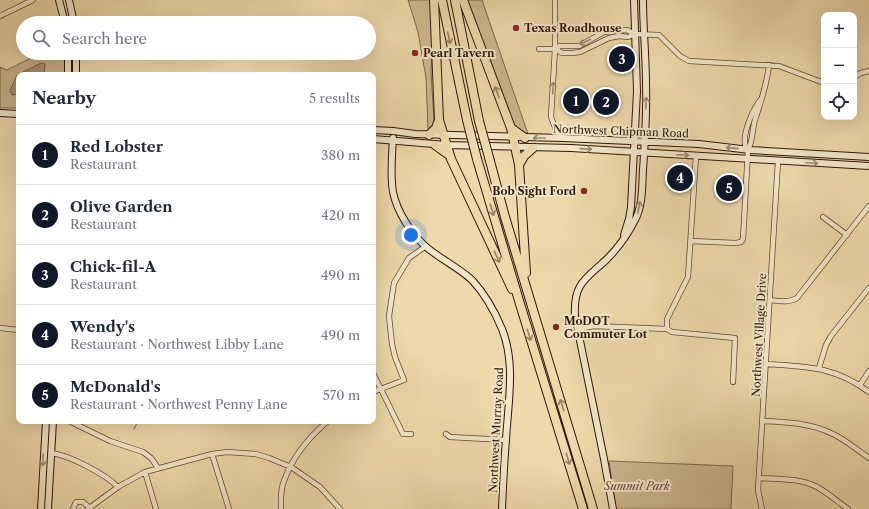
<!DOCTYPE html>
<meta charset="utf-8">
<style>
:root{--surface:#fff;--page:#f2f2f3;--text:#1f2937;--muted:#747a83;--line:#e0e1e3;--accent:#111827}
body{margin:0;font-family:"Libre Caslon Text",serif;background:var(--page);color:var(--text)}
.controls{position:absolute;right:12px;top:12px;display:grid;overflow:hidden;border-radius:8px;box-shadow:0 4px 16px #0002}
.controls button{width:36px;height:36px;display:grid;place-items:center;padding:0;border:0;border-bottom:1px solid var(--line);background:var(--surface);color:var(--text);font:20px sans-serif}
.you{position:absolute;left:411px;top:235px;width:14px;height:14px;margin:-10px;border:3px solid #fff;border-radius:50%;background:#1a73e8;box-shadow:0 0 0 6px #1a73e833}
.badge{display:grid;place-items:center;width:26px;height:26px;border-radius:50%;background:var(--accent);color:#fff;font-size:13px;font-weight:700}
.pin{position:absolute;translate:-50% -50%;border:2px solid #fff;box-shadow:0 1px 4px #0006}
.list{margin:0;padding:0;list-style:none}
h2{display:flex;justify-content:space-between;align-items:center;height:52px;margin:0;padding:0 16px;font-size:17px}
h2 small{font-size:13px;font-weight:400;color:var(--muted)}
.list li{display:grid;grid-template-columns:26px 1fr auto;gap:12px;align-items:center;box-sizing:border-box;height:60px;padding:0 16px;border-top:1px solid var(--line)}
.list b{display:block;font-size:15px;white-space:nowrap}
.list p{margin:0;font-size:13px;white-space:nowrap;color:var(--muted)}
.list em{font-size:13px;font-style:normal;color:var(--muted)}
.icon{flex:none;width:22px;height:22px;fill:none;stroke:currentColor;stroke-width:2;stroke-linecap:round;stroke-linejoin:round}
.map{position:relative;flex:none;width:869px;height:509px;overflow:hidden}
.search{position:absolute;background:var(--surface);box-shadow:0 4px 16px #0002;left:16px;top:16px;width:360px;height:44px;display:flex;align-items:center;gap:10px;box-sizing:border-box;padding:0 14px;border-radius:22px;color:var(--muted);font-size:15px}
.panel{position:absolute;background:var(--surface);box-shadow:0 4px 16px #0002;left:16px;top:72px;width:360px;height:352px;border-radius:8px}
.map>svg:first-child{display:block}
</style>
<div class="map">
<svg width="869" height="509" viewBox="0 0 869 509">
<rect width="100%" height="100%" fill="#edd9ab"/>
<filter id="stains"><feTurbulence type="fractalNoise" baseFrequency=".005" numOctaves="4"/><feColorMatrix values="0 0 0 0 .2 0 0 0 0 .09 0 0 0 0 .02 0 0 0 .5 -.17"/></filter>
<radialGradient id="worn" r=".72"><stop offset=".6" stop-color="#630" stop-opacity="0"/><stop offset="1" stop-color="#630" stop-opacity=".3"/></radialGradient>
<path fill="#cdb890" stroke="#7f674d" d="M408 0H431L433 26 431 72 434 121 432 126 428 130 426 78 418 32Z
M465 0H482L528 134 520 133 514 128Z
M41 53H66L65 75H19V108H0V67L7 70Z
M609 461 733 466 731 509H616Z"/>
<path fill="#ad9774" stroke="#7b634a" d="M41 63 45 64 44 75H19V94L12 95 10 91 17 75Z"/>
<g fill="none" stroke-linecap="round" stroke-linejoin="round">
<path stroke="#7b634a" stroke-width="1" d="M134 429 137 423"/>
<defs>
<path id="street" d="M555 0V49L551 117 556 130 562 138
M0 16 33 0
M539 49H555L562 53H573L580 52 609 38 619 36 628 37 635 34
M555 49 560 46H579L604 32 611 31 627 30 635 34 659 35 680 56 689 61 779 66 824 83
M854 77 861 73 869 71
M748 150C747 148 745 146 745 144 743 131 754 107 762 98
M823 217 847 235
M691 241 736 243 741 242 743 239 748 150C753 141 752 130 755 120 761 101 767 85 769 65
M770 300C779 301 789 303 797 298L869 206
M0 328 19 330
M578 329 594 326 667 329 672 332 735 338 733 382
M667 329V319L688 277 696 156
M766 364C807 367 834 366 869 392
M819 368 826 345 831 336 869 288
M373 373 403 434H411
M860 385 869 371
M373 392 404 380 395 357 392 344 389 316 392 296 394 283 409 258 426 246
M69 421 110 441 143 452 151 458 158 468
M763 421C786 422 811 423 833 434 846 440 857 450 869 458
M446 434 450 437 506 440
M51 453C69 455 105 474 118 487
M212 454 229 509
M145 472 156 509
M759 478C779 479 799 478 817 487 828 493 838 502 848 509
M73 509 76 502H83L90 508
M88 509 118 487 145 472 212 454 227 452 256 454 269 458 291 467 320 487 340 509
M281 509C281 500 280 490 284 481 292 458 309 437 328 421
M762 509 758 490 778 161"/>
<path id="secondary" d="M59 0 65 23
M69 0 74 23
M68 75V53
M76 75V53
M0 113 19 114
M373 130 393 131 415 134 562 138 699 144 750 150 869 157
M393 138C392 156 390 175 393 192 397 212 411 233 425 246 440 259 458 267 472 280 484 293 495 312 502 329 516 364 508 403 506 440 504 463 503 486 502 509
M373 139 446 145 571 148 869 166
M624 235 629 219 631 207 637 91 634 0
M41 509 46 421
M48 509 53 421
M613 509 604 459 575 316C573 283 586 279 607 259 618 248 628 234 635 220 643 205 642 186 643 170 645 141 647 113 646 85 646 56 643 28 643 0"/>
<path id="highway" d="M434 0 439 120 451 159 512 289
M442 0 467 120
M455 0 479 121
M463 0 511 128 519 165 526 273
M511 128 525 138
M429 135 436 128 439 120
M435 145 449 155
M477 159 520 304 583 509
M490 161 505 217 593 509
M519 165 524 156 533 148"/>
</defs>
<use href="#street" stroke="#604732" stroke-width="6"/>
<use href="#secondary" stroke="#31160a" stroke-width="8"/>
<use href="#highway" stroke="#31160a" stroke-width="10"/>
<use href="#street" stroke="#f3e6c8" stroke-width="4.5"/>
<use href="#secondary" stroke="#f3e6c8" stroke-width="6"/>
<use href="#highway" stroke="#edd9ab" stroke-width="8"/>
<defs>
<path id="highway-bridge" d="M467 120 477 159
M479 121 490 161"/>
</defs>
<use href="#highway-bridge" stroke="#31160a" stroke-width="10" stroke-linecap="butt"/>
<use href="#highway-bridge" stroke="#edd9ab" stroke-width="8"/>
</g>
<defs><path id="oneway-shaft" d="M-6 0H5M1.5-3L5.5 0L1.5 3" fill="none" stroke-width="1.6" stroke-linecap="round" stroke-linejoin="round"/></defs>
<g stroke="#988163">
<use href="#oneway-shaft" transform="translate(449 38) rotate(78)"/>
<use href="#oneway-shaft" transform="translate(497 92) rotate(-111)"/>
<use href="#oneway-shaft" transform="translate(492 210) rotate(73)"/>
<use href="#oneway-shaft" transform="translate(497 257) rotate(65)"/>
<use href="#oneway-shaft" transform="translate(529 335) rotate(73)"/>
<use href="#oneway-shaft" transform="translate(562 405) rotate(-107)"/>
<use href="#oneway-shaft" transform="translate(568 459) rotate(73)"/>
</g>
<g stroke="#9c8872">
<use href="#oneway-shaft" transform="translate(585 42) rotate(153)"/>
<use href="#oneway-shaft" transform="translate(553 88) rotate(-87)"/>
<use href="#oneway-shaft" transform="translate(646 103) rotate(-88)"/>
<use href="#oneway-shaft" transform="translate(539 138) rotate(-180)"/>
<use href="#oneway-shaft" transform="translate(732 148) rotate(-174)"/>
<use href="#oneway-shaft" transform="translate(586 149) rotate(4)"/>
<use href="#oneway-shaft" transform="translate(683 155) rotate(3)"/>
<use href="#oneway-shaft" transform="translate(812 163) rotate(3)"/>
<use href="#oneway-shaft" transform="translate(639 207) rotate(-79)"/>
<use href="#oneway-shaft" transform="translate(43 460) rotate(93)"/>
</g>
<g fill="#8f2418" stroke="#f3e6c8" stroke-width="1.5">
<circle cx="516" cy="28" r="4"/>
<circle cx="415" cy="53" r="4"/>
<circle cx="584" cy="191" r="4"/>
<circle cx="556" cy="327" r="4"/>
</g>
<g text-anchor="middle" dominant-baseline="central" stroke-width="4" stroke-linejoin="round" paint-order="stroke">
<g font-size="11" font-weight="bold" fill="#31160a" stroke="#f3e6c8" text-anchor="start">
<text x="524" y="28">Texas Roadhouse</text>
<text x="423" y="53">Pearl Tavern</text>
<text x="576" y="191" text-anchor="end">Bob Sight Ford</text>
<text x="564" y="321">MoDOT<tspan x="564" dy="13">Commuter Lot</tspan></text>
</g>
<g font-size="11" fill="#31160a" stroke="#f3e6c8">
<text transform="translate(621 131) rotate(2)">Northwest Chipman Road</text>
<text transform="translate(759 335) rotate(-87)">Northwest Village Drive</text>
<text transform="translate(496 430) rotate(-87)">Northwest Murray Road</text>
</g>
<g font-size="11" font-style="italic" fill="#604732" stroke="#f3e6c8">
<text x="637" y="486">Summit Park</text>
</g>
</g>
<rect width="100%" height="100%" filter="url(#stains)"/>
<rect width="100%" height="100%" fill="url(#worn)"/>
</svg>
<div class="controls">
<button>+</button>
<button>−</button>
<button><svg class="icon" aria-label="locate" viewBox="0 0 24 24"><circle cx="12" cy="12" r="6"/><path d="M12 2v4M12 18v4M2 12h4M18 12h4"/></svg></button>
</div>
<div class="you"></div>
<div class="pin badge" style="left:576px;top:101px">1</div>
<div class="pin badge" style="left:606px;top:102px">2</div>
<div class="pin badge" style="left:622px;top:59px">3</div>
<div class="pin badge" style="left:680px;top:178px">4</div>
<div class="pin badge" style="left:729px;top:188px">5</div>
<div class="search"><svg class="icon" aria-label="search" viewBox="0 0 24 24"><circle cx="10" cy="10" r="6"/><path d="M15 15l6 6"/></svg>Search here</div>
<section class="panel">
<h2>Nearby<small>5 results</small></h2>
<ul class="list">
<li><span class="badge">1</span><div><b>Red Lobster</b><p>Restaurant</p></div><em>380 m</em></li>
<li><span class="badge">2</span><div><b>Olive Garden</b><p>Restaurant</p></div><em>420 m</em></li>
<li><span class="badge">3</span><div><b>Chick-fil-A</b><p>Restaurant</p></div><em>490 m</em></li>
<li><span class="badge">4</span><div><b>Wendy's</b><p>Restaurant · Northwest Libby Lane</p></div><em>490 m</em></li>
<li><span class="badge">5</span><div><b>McDonald's</b><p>Restaurant · Northwest Penny Lane</p></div><em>570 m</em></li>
</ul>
</section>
</div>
